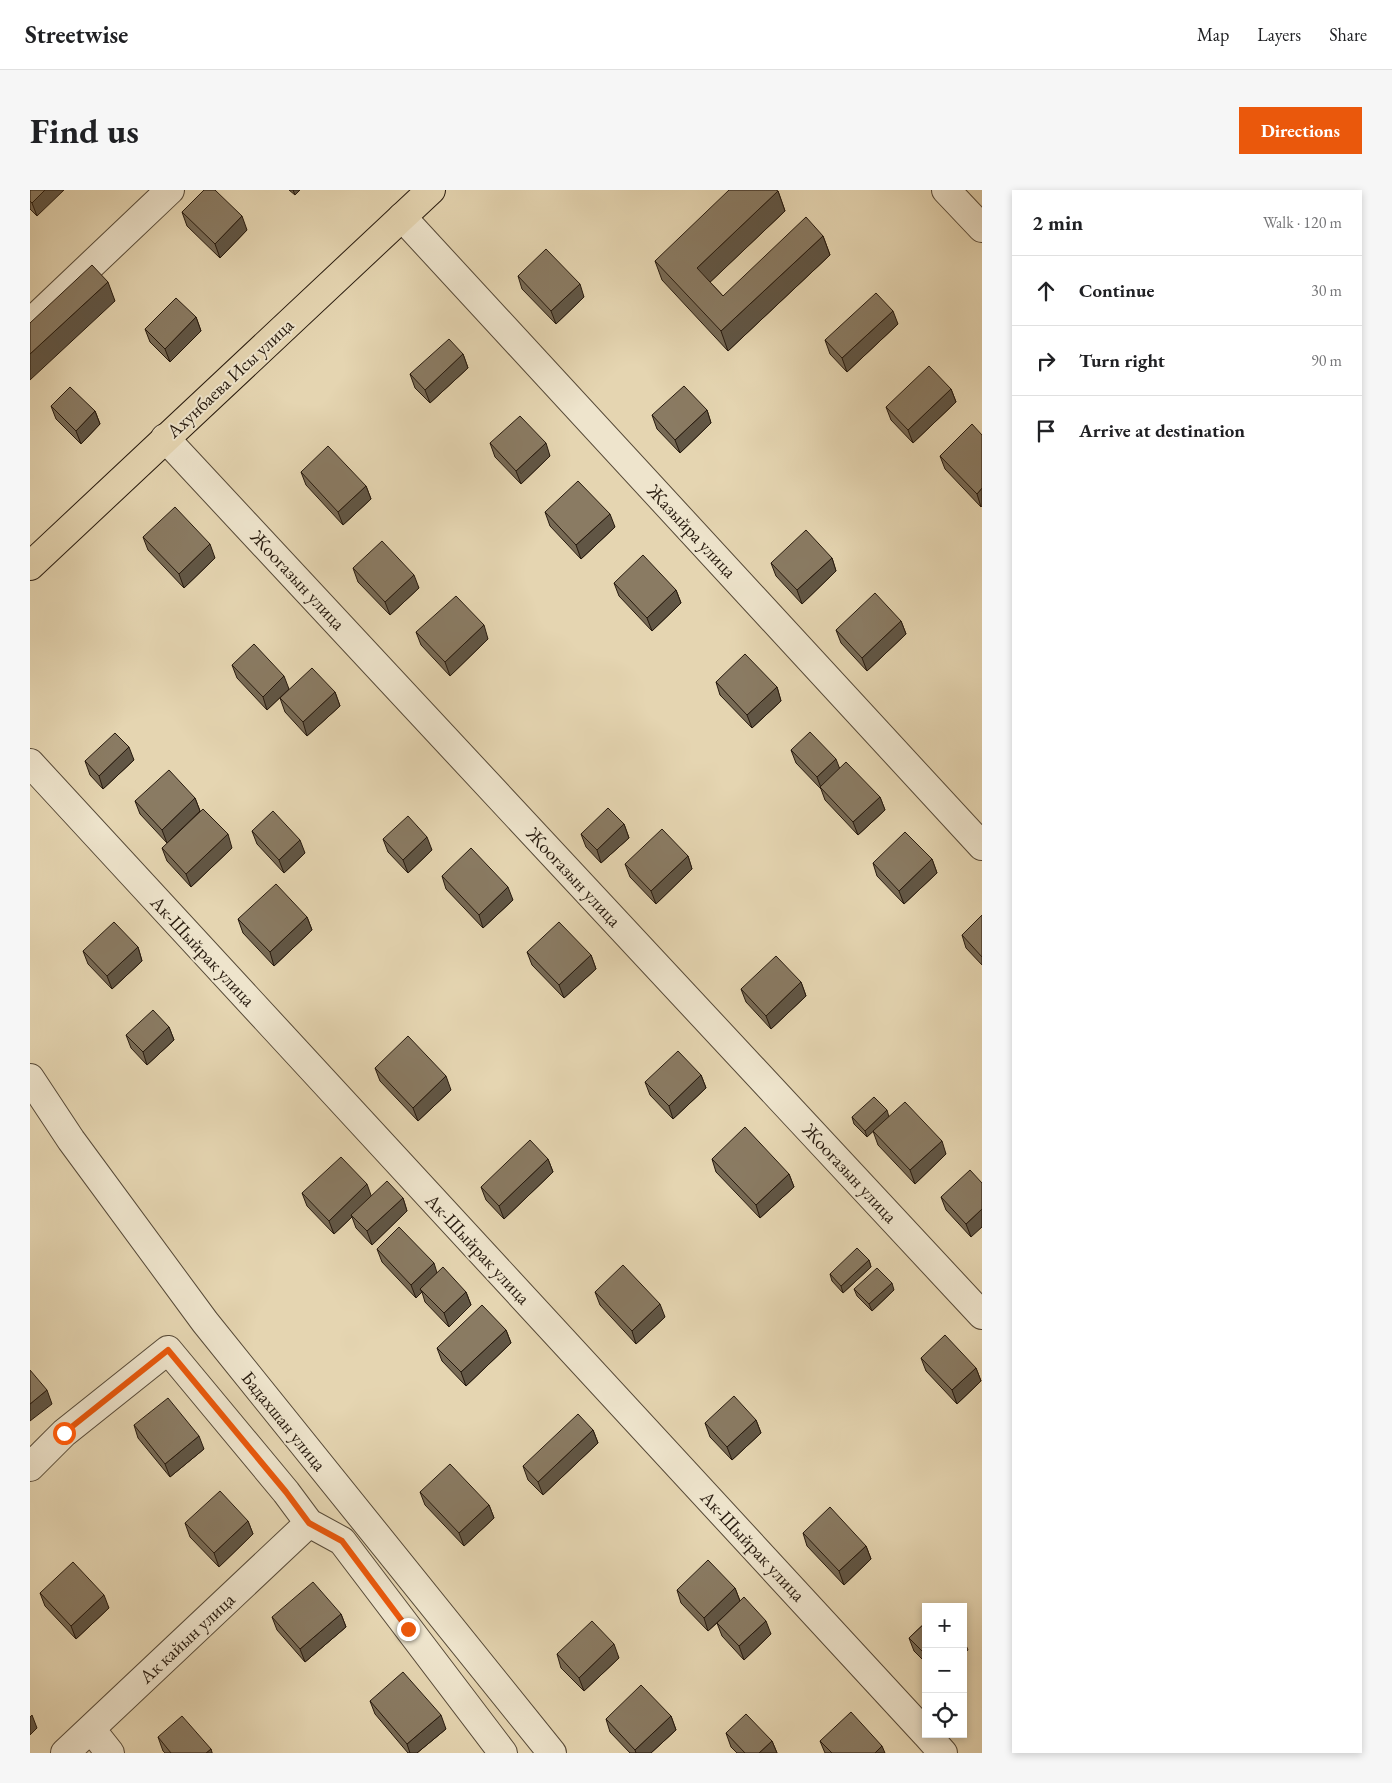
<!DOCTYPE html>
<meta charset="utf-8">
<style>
:root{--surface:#fff;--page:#f6f6f6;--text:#202124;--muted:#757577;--line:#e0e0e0;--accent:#ea580c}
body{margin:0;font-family:"EB Garamond",serif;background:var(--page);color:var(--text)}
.controls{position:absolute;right:15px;bottom:15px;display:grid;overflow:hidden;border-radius:0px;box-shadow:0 2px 8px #0003}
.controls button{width:45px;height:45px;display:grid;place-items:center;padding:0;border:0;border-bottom:1px solid var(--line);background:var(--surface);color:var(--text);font:25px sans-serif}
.stop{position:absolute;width:15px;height:15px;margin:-11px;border:4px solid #ea580c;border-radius:50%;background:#fff}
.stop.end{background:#ea580c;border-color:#fff;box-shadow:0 1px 5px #0008}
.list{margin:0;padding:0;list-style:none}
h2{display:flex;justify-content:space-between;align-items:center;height:65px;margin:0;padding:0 20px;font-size:21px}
h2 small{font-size:16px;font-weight:400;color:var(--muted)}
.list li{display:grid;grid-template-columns:32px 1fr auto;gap:15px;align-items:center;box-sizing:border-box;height:70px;padding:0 20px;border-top:1px solid var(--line)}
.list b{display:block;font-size:19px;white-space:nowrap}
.list em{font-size:16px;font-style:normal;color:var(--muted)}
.icon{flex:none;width:28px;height:28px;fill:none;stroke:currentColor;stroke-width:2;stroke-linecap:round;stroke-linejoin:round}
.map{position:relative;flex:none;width:952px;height:1563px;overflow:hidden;border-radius:0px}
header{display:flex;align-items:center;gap:30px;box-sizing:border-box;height:70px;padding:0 25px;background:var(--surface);border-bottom:1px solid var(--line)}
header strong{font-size:24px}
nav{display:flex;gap:28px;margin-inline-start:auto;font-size:18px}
.intro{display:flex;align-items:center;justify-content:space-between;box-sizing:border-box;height:120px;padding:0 30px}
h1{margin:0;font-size:35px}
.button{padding:12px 22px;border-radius:0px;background:var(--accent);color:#fff;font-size:18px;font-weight:700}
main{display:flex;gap:30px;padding:0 30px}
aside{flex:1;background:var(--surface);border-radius:0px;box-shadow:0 2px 8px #0003}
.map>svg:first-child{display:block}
</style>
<header>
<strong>Streetwise</strong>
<nav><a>Map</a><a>Layers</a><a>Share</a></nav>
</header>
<div class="intro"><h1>Find us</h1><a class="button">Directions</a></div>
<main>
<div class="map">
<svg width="952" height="1563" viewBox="0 0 952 1563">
<rect width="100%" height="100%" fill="#e5d5b1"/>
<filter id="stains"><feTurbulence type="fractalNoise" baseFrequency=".004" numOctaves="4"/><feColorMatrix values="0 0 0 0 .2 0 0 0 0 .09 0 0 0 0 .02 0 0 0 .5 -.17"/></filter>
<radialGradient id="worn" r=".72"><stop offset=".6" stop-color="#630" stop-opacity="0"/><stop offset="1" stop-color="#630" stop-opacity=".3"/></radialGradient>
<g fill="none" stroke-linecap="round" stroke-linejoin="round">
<defs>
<path id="minor" d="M916 0 952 38
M372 27 952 656
M0 133 140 0
M135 248 952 1125
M0 573 896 1544
M0 888 41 950 175 1132 522 1563
M0 1277 34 1243 138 1160 256 1302 279 1333 312 1351 473 1563
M61 1539 80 1563
M896 1544 913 1563
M35 1563 279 1333"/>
<path id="primary" d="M0 376 401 0"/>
</defs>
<use href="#minor" stroke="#564937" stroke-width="30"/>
<use href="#primary" stroke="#271a0e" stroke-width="30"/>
<use href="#minor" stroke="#eee4cc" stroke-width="28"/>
<use href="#primary" stroke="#e5d5b1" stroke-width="28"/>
</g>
<path fill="#776a55" stroke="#271a0e" d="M0 0 7 26 0 19Z
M259 0H270L265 5Z
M748 1 755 21 680 92 693 106 793 46 800 65 698 161 632 90 625 71Z
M152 22 217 40 190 68 157 36Z
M488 86 554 107 526 134 492 99Z
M166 127 171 141 140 172 120 152 115 139Z
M868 134 817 182 800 164 795 150Z
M433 164 438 178 400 213 385 198 380 184Z
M921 199 926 212 883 253 861 230 856 217Z
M21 216 65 221 70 234 51 254 26 229Z
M677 220 681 233 650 263 627 239 622 225Z
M952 245V316L951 317 915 279 910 266Z
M460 253 520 266 491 294 465 267Z
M271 282 336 296 341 309 313 335 276 295Z
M515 322 585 337 551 369 520 336Z
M113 347 185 368 154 398 118 360Z
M802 368 806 381 772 414 746 386 741 373Z
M323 378 389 398 360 425 328 392Z
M584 393 646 400 651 413 622 441 589 406Z
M871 431 876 444 837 481 811 453 806 440Z
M386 442 458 449 420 486 391 455Z
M202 475 259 499 237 520 207 488Z
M686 492 747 497 751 511 722 538 690 505Z
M305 502 310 516 277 546 255 522 250 508Z
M761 560 810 578 850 607 855 620 828 645 795 610 791 599 766 573Z
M104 570 73 599 60 585 55 571Z
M165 608 170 621 137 653 110 624 105 611Z
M594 634 599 648 571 673 556 657 551 644Z
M222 641 275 663 254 683 227 654Z
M353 649 402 660 378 683 358 662Z
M132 658H202L161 697 137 671Z
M658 666 662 679 626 714 600 687 595 674Z
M902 669 907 683 874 714 847 686 843 673Z
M412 686 483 710 453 738 416 699Z
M952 725V775L936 758 932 745Z
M277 727 282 740 244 776 213 743 208 729Z
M108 757 112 771 82 799 58 774 53 761Z
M497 762 561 765 566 779 534 808 502 775Z
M771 792 776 806 741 839 716 812 711 799Z
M139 837 144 850 117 875 101 858 96 845Z
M345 878 421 900 388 931 350 891Z
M671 885 676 898 643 929 620 905 615 892Z
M859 926 916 964 885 994 848 955 843 941 837 947 824 934 822 927Z
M518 969 523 982 474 1029 456 1010 451 997Z
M682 969 759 984 764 997 730 1028 686 982Z
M952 993 941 1047 916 1020 911 1007Z
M272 1003 373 1008 377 1021 342 1055 326 1038 322 1027 304 1044 277 1016Z
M347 1059 407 1083 436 1102 441 1115 419 1137 395 1112 392 1102 386 1108 352 1072Z
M839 1070 841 1077 813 1103 802 1091 800 1084Z
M824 1099 864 1100 842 1121 827 1106Z
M565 1102 635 1127 606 1154 570 1115Z
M476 1140 481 1153 436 1196 412 1171 407 1158Z
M891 1168 946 1178 951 1191 927 1214 896 1181Z
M726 1230 731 1243 702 1270 680 1247 675 1233Z
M104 1235 174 1259 140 1287 108 1248Z
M563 1240 568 1253 513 1305 498 1290 493 1276Z
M390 1302 459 1315 464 1328 434 1356 395 1315Z
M218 1331 223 1344 189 1377 160 1347 155 1333Z
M773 1343 836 1356 841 1369 814 1395 777 1356Z
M705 1398 710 1411 741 1444 714 1470 692 1446 687 1433 678 1441 651 1413 647 1400Z
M10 1403 79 1418 46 1449 15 1416Z
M311 1424 316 1437 275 1472 247 1440 242 1427Z
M896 1432V1473L884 1461 879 1448Z
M527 1464 589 1468 554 1501 531 1478Z
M340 1511 416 1539 387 1563H378L345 1524Z
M641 1526 646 1540 621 1563H600L580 1542 576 1529Z
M696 1543 742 1551 747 1563H707L701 1557Z
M128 1547 181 1559 182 1563H135L133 1561Z
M790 1551 855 1563H795Z"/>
<path fill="#615645" stroke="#271a0e" d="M15 0H34L7 26 2 13Z
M263 0H270L265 5Z
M748 1 755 21 674 98 667 78Z
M212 26 217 40 190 68 185 54Z
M793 46 800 65 698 161 691 141Z
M78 92 85 111 0 190V164Z
M550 94 554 107 526 134 521 121Z
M863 121 868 134 817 182 812 168Z
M166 127 171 141 140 172 135 159Z
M433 164 438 178 400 213 395 200Z
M921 199 926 212 883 253 878 240Z
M677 220 681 233 650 263 645 250Z
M65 221 70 234 51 254 46 241Z
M516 253 520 266 491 294 486 281Z
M336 296 341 309 313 335 308 322Z
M952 298V316L951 317 947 304Z
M580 324 585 337 551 369 546 355Z
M180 354 185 368 154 398 149 384Z
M802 368 806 381 772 414 767 400Z
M384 385 389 398 360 425 355 412Z
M646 400 651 413 622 441 617 428Z
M871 431 876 444 837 481 832 468Z
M454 435 458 449 420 486 415 472Z
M254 486 259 499 237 520 233 507Z
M747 497 751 511 722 538 717 525Z
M305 502 310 516 277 546 273 532Z
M99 557 104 570 73 599 69 586Z
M806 569 811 582 791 598 787 587Z
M850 607 855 620 828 645 823 632Z
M165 608 170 621 137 653 132 640Z
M594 634 599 648 571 673 567 660Z
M198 644 202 658 161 697 156 684Z
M397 647 402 660 378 683 373 670Z
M270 650 275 663 254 683 249 670Z
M658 666 662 679 626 714 621 701Z
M902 669 907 683 874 714 869 701Z
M478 697 483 710 453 738 449 725Z
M277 727 282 740 244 776 240 762Z
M108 757 112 771 82 799 77 786Z
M561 765 566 779 534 808 529 795Z
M771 792 776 806 741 839 736 826Z
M139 837 144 850 117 875 113 862Z
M671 885 676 898 643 929 639 916Z
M416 886 421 900 388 931 383 918Z
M857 920 859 927 837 947 835 941Z
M912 951 916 964 885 994 880 980Z
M518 969 523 982 474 1029 469 1016Z
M759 984 764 997 730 1028 726 1015Z
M337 994 342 1008 321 1025 322 1027 304 1044 299 1031Z
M373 1008 377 1021 342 1055 337 1041Z
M952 1019V1037L941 1047 936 1034Z
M839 1070 841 1077 813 1103 811 1096Z
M404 1073 408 1086 390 1099 392 1102 386 1108 381 1095Z
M862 1093 864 1100 842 1121 839 1114Z
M436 1102 441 1115 419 1137 414 1123Z
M630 1114 635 1127 606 1154 602 1141Z
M476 1140 481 1153 436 1196 431 1182Z
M946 1178 951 1191 927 1214 922 1200Z
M17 1200 22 1214 0 1231V1214Z
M726 1230 731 1243 702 1270 697 1257Z
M563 1240 568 1253 513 1305 508 1292Z
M169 1246 174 1259 140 1287 135 1274Z
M459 1315 464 1328 434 1356 429 1343Z
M218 1331 223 1344 189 1377 184 1363Z
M836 1356 841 1369 814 1395 809 1381Z
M705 1398 710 1411 678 1441 674 1428Z
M74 1405 79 1418 46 1449 41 1436Z
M311 1424 316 1437 275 1472 270 1459Z
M736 1431 741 1444 714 1470 709 1456Z
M933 1448 938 1460 933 1464Z
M584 1454 589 1468 554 1501 549 1488Z
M2 1525 7 1538 0 1545V1527Z
M411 1525 416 1539 387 1563H380L377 1554Z
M641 1526 646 1540 621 1563H606L605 1560Z
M742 1551 747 1563H729Z
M852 1556 855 1563H845Z
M181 1559 182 1563H176Z"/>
<path fill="#8a7b63" stroke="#271a0e" d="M0 0H15L2 13 0 11Z
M174 0H185L212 26 185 54 152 22Z
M699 0H746L748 1 667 78 693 106 776 27 793 46 691 141 625 71Z
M516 59 550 94 521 121 488 86Z
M62 75 78 92 0 164V133Z
M846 103 863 121 812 168 795 150Z
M146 108 166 127 135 159 115 139Z
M419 149 433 164 395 200 380 184Z
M899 176 921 199 878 240 856 217Z
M654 196 677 220 645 250 622 225Z
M40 197 65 221 46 241 21 216Z
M490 226 516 253 486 281 460 253Z
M942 234 952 245V298L947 304 910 266Z
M298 256 336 296 308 322 271 282Z
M548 291 580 324 546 355 515 322Z
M145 317 180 354 149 384 113 347Z
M776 340 802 368 767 400 741 373Z
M352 351 384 385 355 412 323 378Z
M613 365 646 400 617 428 584 393Z
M845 403 871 431 832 468 806 440Z
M426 406 454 435 415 472 386 442Z
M224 454 254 486 233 507 202 475Z
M715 464 747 497 717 525 686 492Z
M282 478 305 502 273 532 250 508Z
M780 542 806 569 787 587 761 560Z
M85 543 99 557 69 586 55 571Z
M816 572 850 607 823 632 790 597Z
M139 580 165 608 132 640 105 611Z
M578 618 594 634 567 660 551 644Z
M173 619 198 644 156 684 132 658Z
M243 621 270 650 249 670 222 641Z
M378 626 397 647 373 670 353 649Z
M632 639 658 666 621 701 595 674Z
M875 642 902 669 869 701 843 673Z
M441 658 478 697 449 725 412 686Z
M246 694 277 727 240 762 208 729Z
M952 725V767L932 745Z
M84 732 108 757 77 786 53 761Z
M529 732 561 765 529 795 497 762Z
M746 766 771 792 736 826 711 799Z
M123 820 139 837 113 862 96 845Z
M378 846 416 886 383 918 345 878Z
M648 861 671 885 639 916 615 892Z
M844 907 857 920 835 941 822 927Z
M875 912 912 951 880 980 843 941Z
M715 937 759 984 726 1015 682 969Z
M500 950 518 969 469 1016 451 997Z
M311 967 337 994 299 1031 272 1003Z
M940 980 952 993V1019L936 1034 911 1007Z
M357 991 373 1008 337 1041 321 1025Z
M369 1037 404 1073 381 1095 347 1059Z
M827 1058 839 1070 811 1096 800 1084Z
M593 1075 630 1114 602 1141 565 1102Z
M413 1077 436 1102 414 1123 390 1099Z
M847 1078 862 1093 839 1114 824 1099Z
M452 1115 476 1140 431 1182 407 1158Z
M915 1145 946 1178 922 1200 891 1168Z
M0 1180 17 1200 0 1214Z
M704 1206 726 1230 697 1257 675 1233Z
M138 1208 169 1246 135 1274 104 1235Z
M548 1224 563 1240 508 1292 493 1276Z
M420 1274 459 1315 429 1343 390 1302Z
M190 1301 218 1331 184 1363 155 1333Z
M800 1317 836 1356 809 1381 773 1343Z
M678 1370 705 1398 674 1428 647 1400Z
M43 1372 74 1405 41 1436 10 1403Z
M283 1392 311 1424 270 1459 242 1427Z
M714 1407 736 1431 709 1456 687 1433Z
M562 1431 584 1454 549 1488 527 1464Z
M896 1432V1465L879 1448Z
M373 1482 411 1525 377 1554 340 1511Z
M611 1495 641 1526 605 1560 576 1529Z
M821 1522 852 1556 845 1563H802L790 1551Z
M716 1524 742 1551 729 1563H715L696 1543Z
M152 1526 181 1559 176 1563H141L128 1547Z"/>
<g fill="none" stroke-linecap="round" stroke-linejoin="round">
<path stroke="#ea580c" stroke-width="6" d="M34 1243 138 1160 256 1302 279 1333 312 1351 378 1439"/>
</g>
<g text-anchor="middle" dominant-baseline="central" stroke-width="4" stroke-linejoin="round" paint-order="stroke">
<g font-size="19" fill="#271a0e" stroke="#eee4cc">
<text transform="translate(200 188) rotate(-43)">Ахунбаева Исы улица</text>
<text transform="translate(662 341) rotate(47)">Жазыйра улица</text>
<text transform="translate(268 390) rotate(47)">Жоогазын улица</text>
<text transform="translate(544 687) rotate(47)">Жоогазын улица</text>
<text transform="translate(173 761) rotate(47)">Ак-Шыйрак улица</text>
<text transform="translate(820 983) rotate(47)">Жоогазын улица</text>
<text transform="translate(448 1059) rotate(47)">Ак-Шыйрак улица</text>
<text transform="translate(254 1231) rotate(51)">Бадахшан улица</text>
<text transform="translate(723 1356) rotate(47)">Ак-Шыйрак улица</text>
<text transform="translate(157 1448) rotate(-43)">Ак кайын улица</text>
</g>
</g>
<rect width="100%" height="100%" filter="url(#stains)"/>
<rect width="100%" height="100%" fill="url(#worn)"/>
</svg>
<div class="controls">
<button>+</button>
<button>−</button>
<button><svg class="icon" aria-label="locate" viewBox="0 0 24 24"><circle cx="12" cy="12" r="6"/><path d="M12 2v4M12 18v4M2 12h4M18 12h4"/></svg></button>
</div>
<div class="stop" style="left:34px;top:1243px"></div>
<div class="stop end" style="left:378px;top:1439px"></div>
</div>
<aside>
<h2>2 min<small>Walk · 120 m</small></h2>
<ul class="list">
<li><svg class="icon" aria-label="ahead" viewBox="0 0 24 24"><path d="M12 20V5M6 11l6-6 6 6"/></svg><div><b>Continue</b></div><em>30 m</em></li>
<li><svg class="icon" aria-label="right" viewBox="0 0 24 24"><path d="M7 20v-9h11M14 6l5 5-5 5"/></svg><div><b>Turn right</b></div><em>90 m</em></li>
<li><svg class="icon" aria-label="arrive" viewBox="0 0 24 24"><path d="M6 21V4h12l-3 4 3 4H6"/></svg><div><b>Arrive at destination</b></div></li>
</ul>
</aside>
</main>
